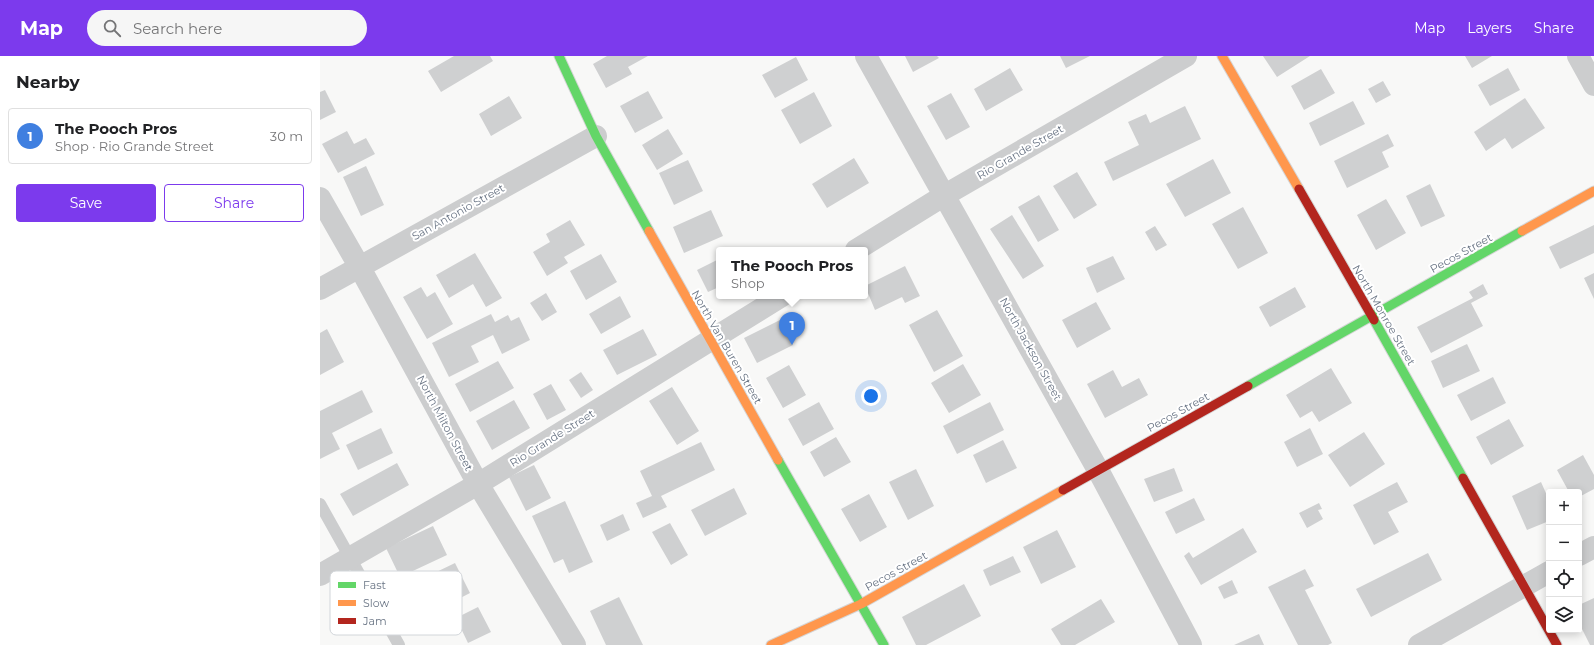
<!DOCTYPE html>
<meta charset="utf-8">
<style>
:root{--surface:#fff;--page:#f6f6f6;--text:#202124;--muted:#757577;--line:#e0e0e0;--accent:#7c3aed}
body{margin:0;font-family:Montserrat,sans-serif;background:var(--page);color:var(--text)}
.controls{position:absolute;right:12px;bottom:12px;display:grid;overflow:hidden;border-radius:4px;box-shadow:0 2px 10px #0003}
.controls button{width:36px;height:36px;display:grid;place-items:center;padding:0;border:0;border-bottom:1px solid var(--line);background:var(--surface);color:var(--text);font:20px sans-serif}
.you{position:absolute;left:551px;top:340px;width:14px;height:14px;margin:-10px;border:3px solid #fff;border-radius:50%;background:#1a73e8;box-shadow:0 0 0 6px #1a73e833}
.badge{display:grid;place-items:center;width:26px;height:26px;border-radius:50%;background:var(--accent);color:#fff;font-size:13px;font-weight:700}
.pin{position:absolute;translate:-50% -33px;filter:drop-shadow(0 1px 2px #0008)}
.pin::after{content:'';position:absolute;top:21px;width:14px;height:12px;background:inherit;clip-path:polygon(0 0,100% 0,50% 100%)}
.popup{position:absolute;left:396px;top:191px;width:152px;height:52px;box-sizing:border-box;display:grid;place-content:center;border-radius:4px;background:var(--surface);filter:drop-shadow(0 1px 3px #0005);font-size:13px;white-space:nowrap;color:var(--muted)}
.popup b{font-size:15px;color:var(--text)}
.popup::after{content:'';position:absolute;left:50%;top:100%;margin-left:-8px;border:8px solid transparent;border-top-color:var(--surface)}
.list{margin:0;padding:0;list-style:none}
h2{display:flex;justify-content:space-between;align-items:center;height:52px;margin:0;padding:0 16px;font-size:17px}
h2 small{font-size:13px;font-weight:400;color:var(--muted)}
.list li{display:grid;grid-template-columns:26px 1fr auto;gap:12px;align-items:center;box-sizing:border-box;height:56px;margin:0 8px 8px;padding:0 8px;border:1px solid var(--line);border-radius:4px}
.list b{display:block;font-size:15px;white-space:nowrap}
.list p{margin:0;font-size:13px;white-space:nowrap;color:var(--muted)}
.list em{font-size:13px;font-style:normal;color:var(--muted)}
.actions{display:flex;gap:8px;padding:12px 16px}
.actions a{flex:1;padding:9px 0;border:1px solid var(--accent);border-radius:4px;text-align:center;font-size:14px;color:var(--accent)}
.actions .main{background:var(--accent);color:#fff}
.icon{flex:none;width:22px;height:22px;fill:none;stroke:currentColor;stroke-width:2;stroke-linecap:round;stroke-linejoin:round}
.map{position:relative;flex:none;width:1274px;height:589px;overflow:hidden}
header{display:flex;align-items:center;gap:24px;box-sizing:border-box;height:56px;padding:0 20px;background:var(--accent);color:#fff}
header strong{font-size:19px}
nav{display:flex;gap:22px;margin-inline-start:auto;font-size:14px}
.search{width:280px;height:36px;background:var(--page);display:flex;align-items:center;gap:10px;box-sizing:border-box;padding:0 14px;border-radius:22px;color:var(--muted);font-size:15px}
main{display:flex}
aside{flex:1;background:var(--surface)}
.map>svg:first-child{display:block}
</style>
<header>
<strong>Map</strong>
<div class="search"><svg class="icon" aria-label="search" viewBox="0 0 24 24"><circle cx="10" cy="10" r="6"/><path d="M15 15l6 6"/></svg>Search here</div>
<nav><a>Map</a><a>Layers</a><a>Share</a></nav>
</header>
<main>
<aside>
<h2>Nearby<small></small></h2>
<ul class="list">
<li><span class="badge" style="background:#3f7fe0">1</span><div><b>The Pooch Pros</b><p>Shop · Rio Grande Street</p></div><em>30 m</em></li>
</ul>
<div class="actions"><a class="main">Save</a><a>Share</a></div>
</aside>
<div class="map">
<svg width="1274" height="589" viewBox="0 0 1274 589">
<rect width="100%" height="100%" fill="#f8f8f7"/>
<path fill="#cfd0d1" d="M134 0H170L173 5 121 36 108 15Z
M287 0H328L308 11 312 18 286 32 273 8Z
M585 0H617L619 2 593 16Z
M740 0H770L746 12Z
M943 0H990L957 21Z
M1145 0H1172L1152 12Z
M476 1 488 24 455 42 442 19Z
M690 12 703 34 666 55 654 33Z
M1188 12 1200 34 1170 50 1158 29Z
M1001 13 1015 37 984 54 971 30Z
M1063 25 1071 39 1056 47 1048 33Z
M5 34 16 56 0 64V36Z
M328 35 343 62 315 77 300 50Z
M494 36 512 70 480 88 461 54Z
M631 37 650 71 626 84 607 50Z
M189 40 202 62 171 80 159 58Z
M1205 42 1225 72 1192 93 1185 82 1166 95 1154 76Z
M1033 45 1045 68 1000 90 989 67Z
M865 50 881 83 793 125 784 106 819 89 808 66 826 58 830 67Z
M348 73 363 98 337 114 322 89Z
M27 75 34 88 46 82 55 98 18 117 2 88Z
M1068 78 1074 90 1062 96 1069 111 1027 132 1014 105Z
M534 102 549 127 507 152 492 128Z
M893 103 911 137 865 161 846 128Z
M368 104 383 135 354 149 339 117Z
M46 110 64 149 41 160 23 121Z
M757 116 777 149 754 163 733 130Z
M1110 128 1125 160 1101 171 1086 140Z
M719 139 739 174 718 186 698 151Z
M1066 143 1086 177 1056 194 1037 159Z
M923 151 948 197 918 213 892 168Z
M391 154 403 180 364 197 353 171Z
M692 159 724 210 703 223 670 173Z
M250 164 265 189 244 201 248 207 227 220 213 196 230 186 226 178Z
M1274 169V197L1240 213 1229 191Z
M835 170 847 189 836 195 825 176Z
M155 197 182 242 166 251 153 228 129 242 116 219Z
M281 198 297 226 266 244 250 215Z
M793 200 805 223 777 237 766 212Z
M399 203V231L388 236 377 214Z
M585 210 600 240 585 247 582 241 555 254 545 230Z
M1274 217V243L1264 222Z
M1163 228 1168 238 1151 247 1163 270 1111 297 1097 271 1153 242 1149 236Z
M101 231 107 241 115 236 133 268 107 283 83 241Z
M975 231 986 251 950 271 939 251Z
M226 237 237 256 222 265 210 247Z
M300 240 311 261 281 278 269 258Z
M776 246 791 273 757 292 742 264Z
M617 254 643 300 614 316 589 269Z
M171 258 175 266 188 259 191 265 199 261 210 284 182 298 173 279 151 290 159 306 129 321 112 287Z
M460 264 473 289 437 307 424 282Z
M7 273 24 306 0 319V277Z
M323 273 337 299 297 319 283 294Z
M1147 288 1160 315 1123 332 1111 305Z
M178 305 194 332 150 356 135 328Z
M643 308 661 339 629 357 611 327Z
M469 309 486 339 463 352 446 322Z
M1011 312 1032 347 999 366 992 355 980 362 966 339Z
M793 314 802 331 819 322 828 339 785 362 767 328Z
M261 316 273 334 261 342 249 324Z
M1173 321 1186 347 1151 365 1137 339Z
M231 328 246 354 227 364 213 338Z
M352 331 379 375 357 389 329 345Z
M42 334 53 356 12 377 20 393 0 403V355Z
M194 344 210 372 172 394 156 365Z
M499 346 514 373 483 390 468 363Z
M670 346 684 374 637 398 623 370Z
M1189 363 1204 390 1171 409 1156 381Z
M61 372 73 397 38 414 26 389Z
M990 372 1003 398 977 411 964 386Z
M1044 376 1065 408 1030 431 1008 399Z
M516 381 531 406 504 421 490 396Z
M683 384 697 412 666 427 653 399Z
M381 386 395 414 341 440 347 451 323 462 316 447 332 440 320 415Z
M1263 399 1274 419V433L1259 441V436H1249L1237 414Z
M77 407 89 429 33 460 20 438Z
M214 409 231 442 206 455 189 421Z
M854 412 863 435 834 446 824 423Z
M596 413 614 450 588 464 569 426Z
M1077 426 1088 446 1068 456 1079 476 1054 489 1033 449Z
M1221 426 1229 444V465L1207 474 1192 440Z
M414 432 427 458 385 480 371 454Z
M549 438 567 471 540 486 521 453Z
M874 442 885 464 856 478 845 456Z
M245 445 273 506 249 517 243 503 234 507 212 460Z
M999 447 1002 453 998 454 1003 463 987 472 979 457Z
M303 458 310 474 287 485 280 469Z
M350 467 368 499 351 509 332 476Z
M113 470 127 499 80 521 66 492Z
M923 472 937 496 881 529 864 500 869 496 873 502Z
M737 474 756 511 721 528 703 491Z
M1108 497 1122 524 1051 561 1036 533Z
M693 500 701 516 670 530 663 514Z
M135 507 150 537 121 552 106 521Z
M985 513 994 530 985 534 1012 587 1008 589H978L948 531Z
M912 524 918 537 904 543 898 531Z
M644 528 661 560 606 589H596L582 561Z
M299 541 323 589H286L270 555Z
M1274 542V589H1270L1259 567V549Z
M781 543 795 566 755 589H741L731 573Z
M158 551 171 576 148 587 136 562Z
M939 578 944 589H914Z"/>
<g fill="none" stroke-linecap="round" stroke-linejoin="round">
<defs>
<path id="fast" d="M239 0 276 80 329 175
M1054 264 1143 422
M928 330 1202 175
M458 404 564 589"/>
<path id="slow" d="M902 0 979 133
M329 175 458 404
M1202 175 1274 135
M451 589 541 548 743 434"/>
<path id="jam" d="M979 133 1054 264
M1143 422 1237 589
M743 434 928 330"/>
</defs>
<use href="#fast" stroke="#d5d5d6" stroke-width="11"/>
<use href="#slow" stroke="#d5d5d6" stroke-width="11"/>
<use href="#jam" stroke="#d5d5d6" stroke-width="11"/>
<path stroke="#cccdce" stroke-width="12" d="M0 448 79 589"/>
<path stroke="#cccdce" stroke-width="22" d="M546 0 778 414 871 589
M1258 0 1274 29
M0 142 39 210 158 428 255 589
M536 194 625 139 866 0
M0 233 276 80
M1259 499 1274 491
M0 519 158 428 462 240
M1099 589 1229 516"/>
<use href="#fast" stroke="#63d668" stroke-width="9"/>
<use href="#slow" stroke="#ff974d" stroke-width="9"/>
<use href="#jam" stroke="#b3261e" stroke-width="9"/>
</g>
<g text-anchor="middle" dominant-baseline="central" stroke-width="4" stroke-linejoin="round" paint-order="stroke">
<g font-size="11" fill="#6a7585" stroke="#fff">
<text transform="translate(700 96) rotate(-30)">Rio Grande Street</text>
<text transform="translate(138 156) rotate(-29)">San Antonio Street</text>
<text transform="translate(1141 197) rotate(-29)">Pecos Street</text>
<text transform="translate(1064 259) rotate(60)">North Monroe Street</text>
<text transform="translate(407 291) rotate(60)">North Van Buren Street</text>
<text transform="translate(711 293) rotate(61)">North Jackson Street</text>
<text transform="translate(858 356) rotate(-29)">Pecos Street</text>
<text transform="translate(125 367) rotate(62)">North Milton Street</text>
<text transform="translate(232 382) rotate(-32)">Rio Grande Street</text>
<text transform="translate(576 515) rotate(-29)">Pecos Street</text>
</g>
</g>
<rect x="10" y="515" width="132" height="64" rx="6" fill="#fff" stroke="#d2d6da" stroke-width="1"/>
<rect x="18" y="526" width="18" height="6" fill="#63d668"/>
<rect x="18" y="544" width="18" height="6" fill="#ff974d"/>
<rect x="18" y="562" width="18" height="6" fill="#b3261e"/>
<g font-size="11" fill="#6a7585">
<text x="43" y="533">Fast</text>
<text x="43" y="551">Slow</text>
<text x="43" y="569">Jam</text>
</g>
</svg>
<div class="controls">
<button>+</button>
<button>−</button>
<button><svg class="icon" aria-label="locate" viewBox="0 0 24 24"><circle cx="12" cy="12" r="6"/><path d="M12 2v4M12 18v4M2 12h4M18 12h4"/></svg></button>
<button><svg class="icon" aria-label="layers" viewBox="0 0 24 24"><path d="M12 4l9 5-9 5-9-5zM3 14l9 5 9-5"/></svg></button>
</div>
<div class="you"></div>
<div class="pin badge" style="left:472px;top:289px;background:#3f7fe0">1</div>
<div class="popup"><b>The Pooch Pros</b>Shop</div>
</div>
</main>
